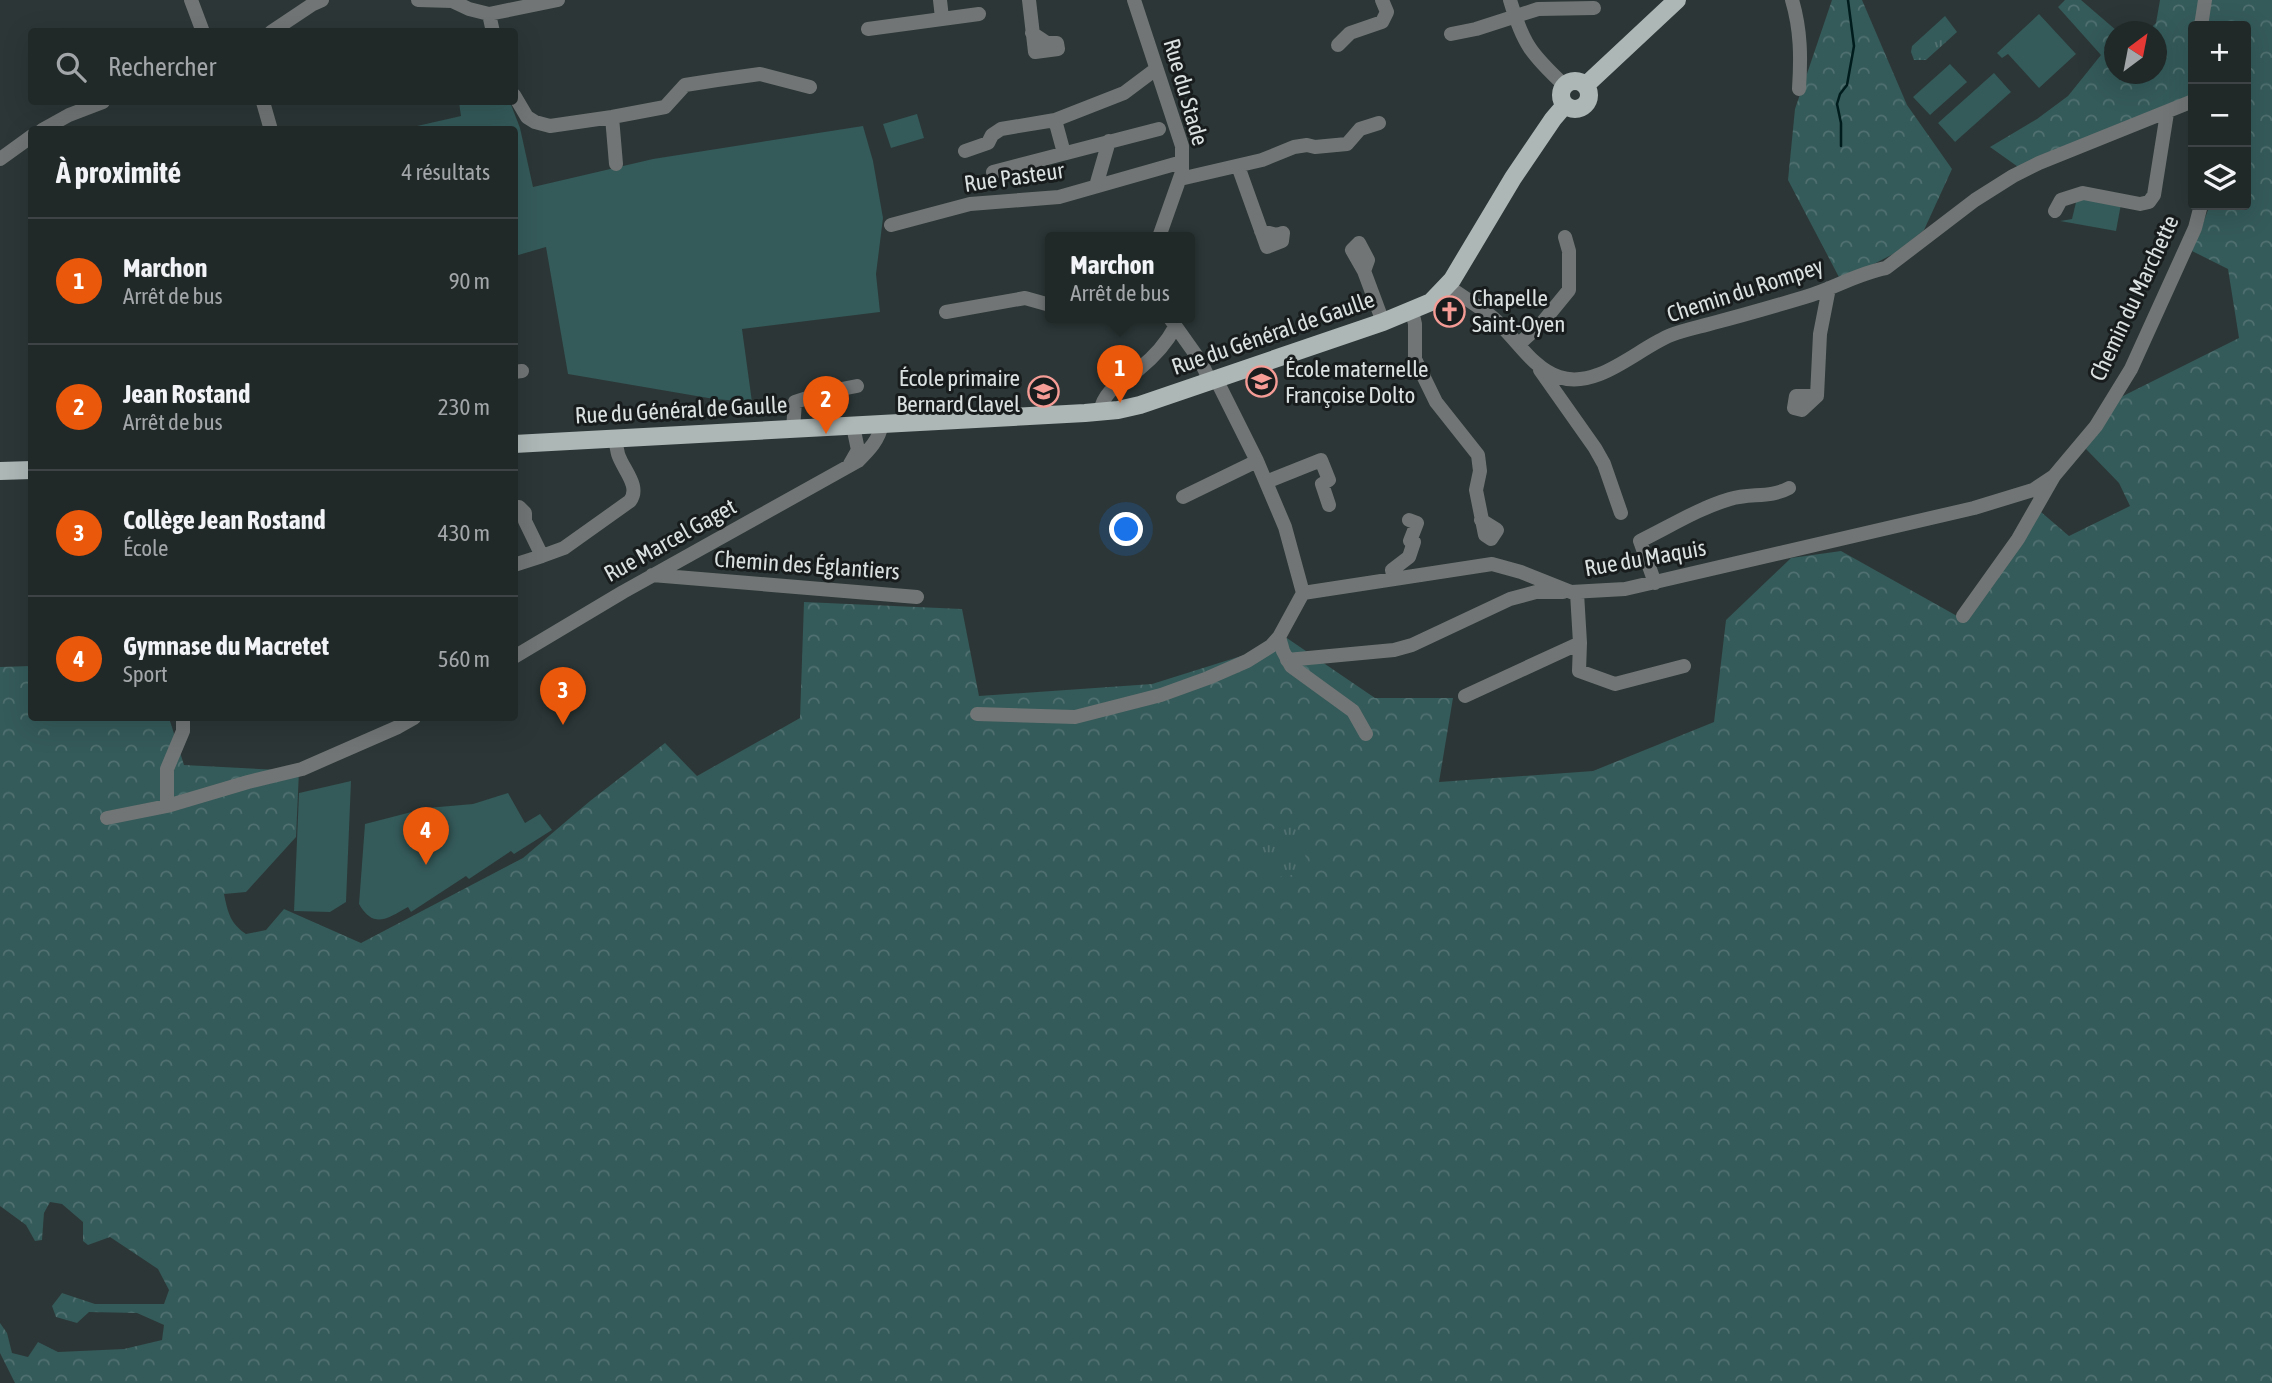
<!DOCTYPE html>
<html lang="fr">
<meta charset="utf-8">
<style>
:root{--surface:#212828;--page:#293030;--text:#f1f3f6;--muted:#a2a6a8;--line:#3e4445;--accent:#ea580c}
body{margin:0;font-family:"Asap Condensed",sans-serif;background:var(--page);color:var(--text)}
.controls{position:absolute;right:21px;top:21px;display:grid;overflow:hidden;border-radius:7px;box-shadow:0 7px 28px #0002}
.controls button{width:63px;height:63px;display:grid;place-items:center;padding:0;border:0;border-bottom:2px solid var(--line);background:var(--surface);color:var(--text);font:35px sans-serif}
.compass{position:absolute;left:2104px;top:21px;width:63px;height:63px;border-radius:50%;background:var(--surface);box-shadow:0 7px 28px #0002;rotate:32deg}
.you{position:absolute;left:1127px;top:530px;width:24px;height:24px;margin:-18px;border:5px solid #fff;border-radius:50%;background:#1a73e8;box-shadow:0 0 0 10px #1a73e833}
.badge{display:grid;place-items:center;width:46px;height:46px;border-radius:50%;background:var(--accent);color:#fff;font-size:23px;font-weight:700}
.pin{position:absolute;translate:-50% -58px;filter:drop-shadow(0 2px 4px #0008)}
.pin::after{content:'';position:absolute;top:37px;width:24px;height:21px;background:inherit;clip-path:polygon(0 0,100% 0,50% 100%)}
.popup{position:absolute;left:1045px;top:232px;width:150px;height:91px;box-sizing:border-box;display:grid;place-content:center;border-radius:7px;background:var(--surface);filter:drop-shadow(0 2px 5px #0005);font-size:23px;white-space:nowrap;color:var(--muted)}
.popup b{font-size:26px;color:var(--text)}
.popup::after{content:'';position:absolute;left:50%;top:100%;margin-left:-14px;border:14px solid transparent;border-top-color:var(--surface)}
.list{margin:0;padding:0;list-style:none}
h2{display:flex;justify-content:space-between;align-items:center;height:91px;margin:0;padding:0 28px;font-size:30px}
h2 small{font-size:23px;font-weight:400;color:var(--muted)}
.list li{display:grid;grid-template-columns:46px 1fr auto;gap:21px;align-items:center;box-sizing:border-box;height:126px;padding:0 28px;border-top:2px solid var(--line)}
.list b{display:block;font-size:26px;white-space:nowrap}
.list p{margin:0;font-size:23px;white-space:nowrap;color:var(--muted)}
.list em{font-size:23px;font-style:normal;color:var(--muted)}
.icon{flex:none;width:38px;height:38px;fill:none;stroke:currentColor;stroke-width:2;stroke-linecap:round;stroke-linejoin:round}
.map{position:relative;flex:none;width:2272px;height:1383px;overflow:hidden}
.search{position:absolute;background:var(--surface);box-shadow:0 7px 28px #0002;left:28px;top:28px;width:490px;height:77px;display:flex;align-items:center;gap:18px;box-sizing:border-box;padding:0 24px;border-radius:7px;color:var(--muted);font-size:26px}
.panel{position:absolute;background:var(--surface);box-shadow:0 7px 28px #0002;left:28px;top:126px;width:490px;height:595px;border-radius:7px}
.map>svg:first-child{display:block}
</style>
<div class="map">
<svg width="2272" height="1383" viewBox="0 0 2272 1383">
<defs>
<pattern id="forest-crowns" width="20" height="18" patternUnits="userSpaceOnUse" patternTransform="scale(1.75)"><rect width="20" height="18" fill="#345a59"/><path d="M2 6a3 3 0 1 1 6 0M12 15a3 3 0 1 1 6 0" fill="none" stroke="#517171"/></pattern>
<pattern id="park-tufts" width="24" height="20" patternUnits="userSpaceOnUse" patternTransform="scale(1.75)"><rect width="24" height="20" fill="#345a59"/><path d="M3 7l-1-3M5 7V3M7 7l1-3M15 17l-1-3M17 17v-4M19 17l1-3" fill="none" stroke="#517171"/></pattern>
</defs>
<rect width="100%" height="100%" fill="#2c3636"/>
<path fill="#345a59" d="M2039 14 2076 54 2039 88 2008 54 2002 58 1997 53Z
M1950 64 1967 82 1930 115 1913 97Z
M1994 73 2011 92 1955 142 1938 123Z
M459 102H510L520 128 533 187 653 159 863 126 873 161 883 218 876 274 880 312 742 329 752 402 714 399 568 374 546 247 515 256 514 130 404 129 461 116Z
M917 114 924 138 891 148 883 124Z
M2077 198 2121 204 2116 231 2060 221 2072 219Z
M351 781 346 902 330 912 294 911 299 793Z
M508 793 525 823 540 814 552 830 514 854 511 851 469 879 466 876 411 912 408 907C388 918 374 930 359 904L365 824 427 808 473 804Z"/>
<path fill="url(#forest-crowns)" d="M1832 0H1862L1907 105 1952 169 1924 230 1897 252 1841 281 1788 180 1795 109Z
M2065 0H2081L2117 31 2114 32V74H2156V32L2148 31 2156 23 2160 0H2272V1383H15L0 1353V1323L7 1333 12 1353 28 1357 38 1342 58 1352 124 1349 162 1340 164 1325 137 1313 89 1312 77 1323 56 1317 52 1306 62 1293 95 1304H164L169 1290 158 1269 110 1237 88 1245 83 1241V1222L62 1204 50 1202 44 1213 42 1240 35 1241 26 1225 0 1206V667L31 666 32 718H169L184 765 299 771 296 837 246 892 224 894C228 913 230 923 246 934L266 930 284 909 361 943 523 858 590 801 665 743 697 776 800 718 804 602 962 609 979 696 1152 684 1254 652 1278 632 1375 698H1453L1439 782 1593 771 1714 722 1726 620 1791 558 1841 551 1966 621 2041 512 2069 536 2130 506 2119 483 2086 449 2121 397 2239 338 2228 269 2192 251 2210 205H2246V26H2193V101L2021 169 1990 147 2037 119 2068 96 2101 55 2058 7Z"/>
<path fill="url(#park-tufts)" d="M1945 16 1957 32 1926 60H1914L1911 52 1912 46Z
M1291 816 1311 872 1265 879C1243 850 1270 831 1291 816Z"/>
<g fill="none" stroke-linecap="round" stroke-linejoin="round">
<path stroke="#001c1c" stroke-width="2.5" d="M1841 146V123L1837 104 1840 94 1847 85 1854 46 1848 0"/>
<path stroke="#717575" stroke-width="14" d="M191 0 203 32
M418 0 452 1 469 9 489 14 558 0
M940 0 942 18
M1029 0 1035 52 1058 49 1057 43H1047L1032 33
M1134 0 1182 146V172L1159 237
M1510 0C1523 44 1531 54 1564 85
M1792 0C1801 30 1801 58 1799 89
M489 14 493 32
M2201 26 2205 0
M868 29 979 14
M271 32 313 4 322 0
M1451 34 1476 29 1538 9 1594 8
M1338 45 1350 33 1382 22 1387 12 1382 0
M514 95 527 117 535 122 550 126 612 117 665 107 685 85 717 80 760 74 810 87
M263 102 271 130
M612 117 616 164
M1055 120 1064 153
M42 130 69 115 103 102
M965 151 988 143 992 135 1001 129 1055 120 1124 93 1156 69
M0 159 32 136
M1238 166 1267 247 1282 241 1283 233 1277 235 1261 231
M993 172 1159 129
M1180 179 1262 160 1294 147 1307 145 1315 147 1347 144 1360 129 1379 123
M1096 186 1109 141
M2055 211 2061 200 2083 193 2140 204 2149 202 2154 195 2167 113
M891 225 970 204 1059 197 1182 162
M1364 271 1368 260 1359 243 1352 250 1364 271 1383 322
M1448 286C1462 297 1478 305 1492 317 1514 335 1531 368 1559 377 1598 390 1638 348 1671 335 1684 330 1699 327 1713 323 1744 315 1775 306 1805 297 1833 289 1858 273 1886 268L1975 200 2013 176 2039 163 2193 101
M1412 311 1415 324V359L1436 402 1478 455 1480 471 1476 490 1485 535 1491 539 1497 530 1481 520
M946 312 1025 298 1050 305
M1169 317 1201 362 1210 381
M1519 344 1542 323 1569 290V251L1565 237
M1540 370 1595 448 1604 464 1621 513
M514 372 522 371
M1216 379 1257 461 1285 527 1303 593 1492 564 1521 572 1571 592 1625 589 1974 508 2033 490 2054 476
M1817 396H1796L1794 408 1802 410 1817 396 1820 334 1829 288
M1100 412C1104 389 1122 383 1139 369 1154 357 1166 344 1175 327
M793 429 795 402 826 392 857 386
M850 464 858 450 853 426
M1266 482 1321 460 1329 480 1322 484 1329 505
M1183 497 1257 461
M514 507H519L525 513V521L542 556 564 548 630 501C641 486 623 470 618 454 617 449 616 443 614 438
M514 565 542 556
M652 575 917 597
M1394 579 1392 570 1409 557 1414 542 1410 541 1417 523 1409 520
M1655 583 1640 541C1669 527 1699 508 1730 499 1750 493 1771 498 1789 488
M1963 616 2018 539 2054 476 2096 426 2131 369 2195 228 2201 205
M1279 637 1283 651 1291 666 1353 711 1366 734
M1580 643 1579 671 1615 684 1684 666
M514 657 623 592 858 461C869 450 879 440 882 424
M1287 660 1394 650 1412 645 1510 599 1536 592H1563
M1465 696 1580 643 1577 593
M977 714 1075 717 1161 695 1208 678 1247 661 1271 646 1279 637 1303 593
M167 806V769L183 731V718
M107 818 167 806 248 782 302 769 398 727 414 718"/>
<path stroke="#adb7b6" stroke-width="18" d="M1561 95a14 14 0 1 1 28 0a14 14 0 1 1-28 0Z
M1586 85 1677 0
M514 444 1085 413 1118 410 1140 405 1383 322 1431 302 1452 280 1513 178 1553 119 1565 105
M0 471 32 470"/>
</g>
<defs>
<symbol id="church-ring" viewBox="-11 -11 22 22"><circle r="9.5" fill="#181c1c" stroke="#f59c96" stroke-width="1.5"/><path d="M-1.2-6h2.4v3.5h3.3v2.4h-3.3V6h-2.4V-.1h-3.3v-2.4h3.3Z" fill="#f59c96"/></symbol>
<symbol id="school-ring" viewBox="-11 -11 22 22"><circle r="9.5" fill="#181c1c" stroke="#f59c96" stroke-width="1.5"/><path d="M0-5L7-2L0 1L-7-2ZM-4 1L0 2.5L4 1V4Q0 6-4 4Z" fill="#f59c96"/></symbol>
</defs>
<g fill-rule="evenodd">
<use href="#church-ring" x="1432" y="294" width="35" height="35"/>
<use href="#school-ring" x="1244" y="364" width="35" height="35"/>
<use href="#school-ring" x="1026" y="374" width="35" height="35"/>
</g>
<g text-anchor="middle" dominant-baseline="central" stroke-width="6" stroke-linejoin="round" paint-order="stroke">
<g font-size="23" fill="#dbe1e1" stroke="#181c1c">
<text transform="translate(1186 92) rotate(74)">Rue du Stade</text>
<text transform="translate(1014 177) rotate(-8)">Rue Pasteur</text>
<text transform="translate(1745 290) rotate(-18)">Chemin du Rompey</text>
<text transform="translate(2134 298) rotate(-65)">Chemin du Marchette</text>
<text transform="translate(1273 333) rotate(-19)">Rue du Général de Gaulle</text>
<text transform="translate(681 410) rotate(-3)">Rue du Général de Gaulle</text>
<text transform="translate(670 540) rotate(-29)">Rue Marcel Gaget</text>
<text transform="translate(1645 558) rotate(-10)">Rue du Maquis</text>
<text transform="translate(807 565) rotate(4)">Chemin des Églantiers</text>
</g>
<g font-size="23" fill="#dbe1e1" stroke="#181c1c" text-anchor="start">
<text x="1472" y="298">Chapelle<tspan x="1472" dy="26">Saint-Oyen</tspan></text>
<text x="1285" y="369">École maternelle<tspan x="1285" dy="26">Françoise Dolto</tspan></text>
<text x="1020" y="378" text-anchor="end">École primaire<tspan x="1020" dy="26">Bernard Clavel</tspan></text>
</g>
</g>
</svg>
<div class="controls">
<button>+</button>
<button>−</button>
<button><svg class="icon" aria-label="layers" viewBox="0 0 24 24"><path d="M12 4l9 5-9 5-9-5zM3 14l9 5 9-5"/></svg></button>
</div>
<svg class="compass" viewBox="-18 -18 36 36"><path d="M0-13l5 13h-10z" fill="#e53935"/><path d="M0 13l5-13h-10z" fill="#a2a6a8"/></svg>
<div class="you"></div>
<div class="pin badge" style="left:1120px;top:403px">1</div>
<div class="popup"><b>Marchon</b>Arrêt de bus</div>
<div class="pin badge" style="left:826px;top:434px">2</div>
<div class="pin badge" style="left:563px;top:725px">3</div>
<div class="pin badge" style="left:426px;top:865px">4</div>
<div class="search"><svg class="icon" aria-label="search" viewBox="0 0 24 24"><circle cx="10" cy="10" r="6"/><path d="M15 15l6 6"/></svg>Rechercher</div>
<section class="panel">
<h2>À proximité<small>4 résultats</small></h2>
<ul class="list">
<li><span class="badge">1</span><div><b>Marchon</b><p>Arrêt de bus</p></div><em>90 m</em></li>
<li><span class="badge">2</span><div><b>Jean Rostand</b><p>Arrêt de bus</p></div><em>230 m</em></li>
<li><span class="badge">3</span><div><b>Collège Jean Rostand</b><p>École</p></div><em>430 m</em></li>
<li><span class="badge">4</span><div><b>Gymnase du Macretet</b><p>Sport</p></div><em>560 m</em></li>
</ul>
</section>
</div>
